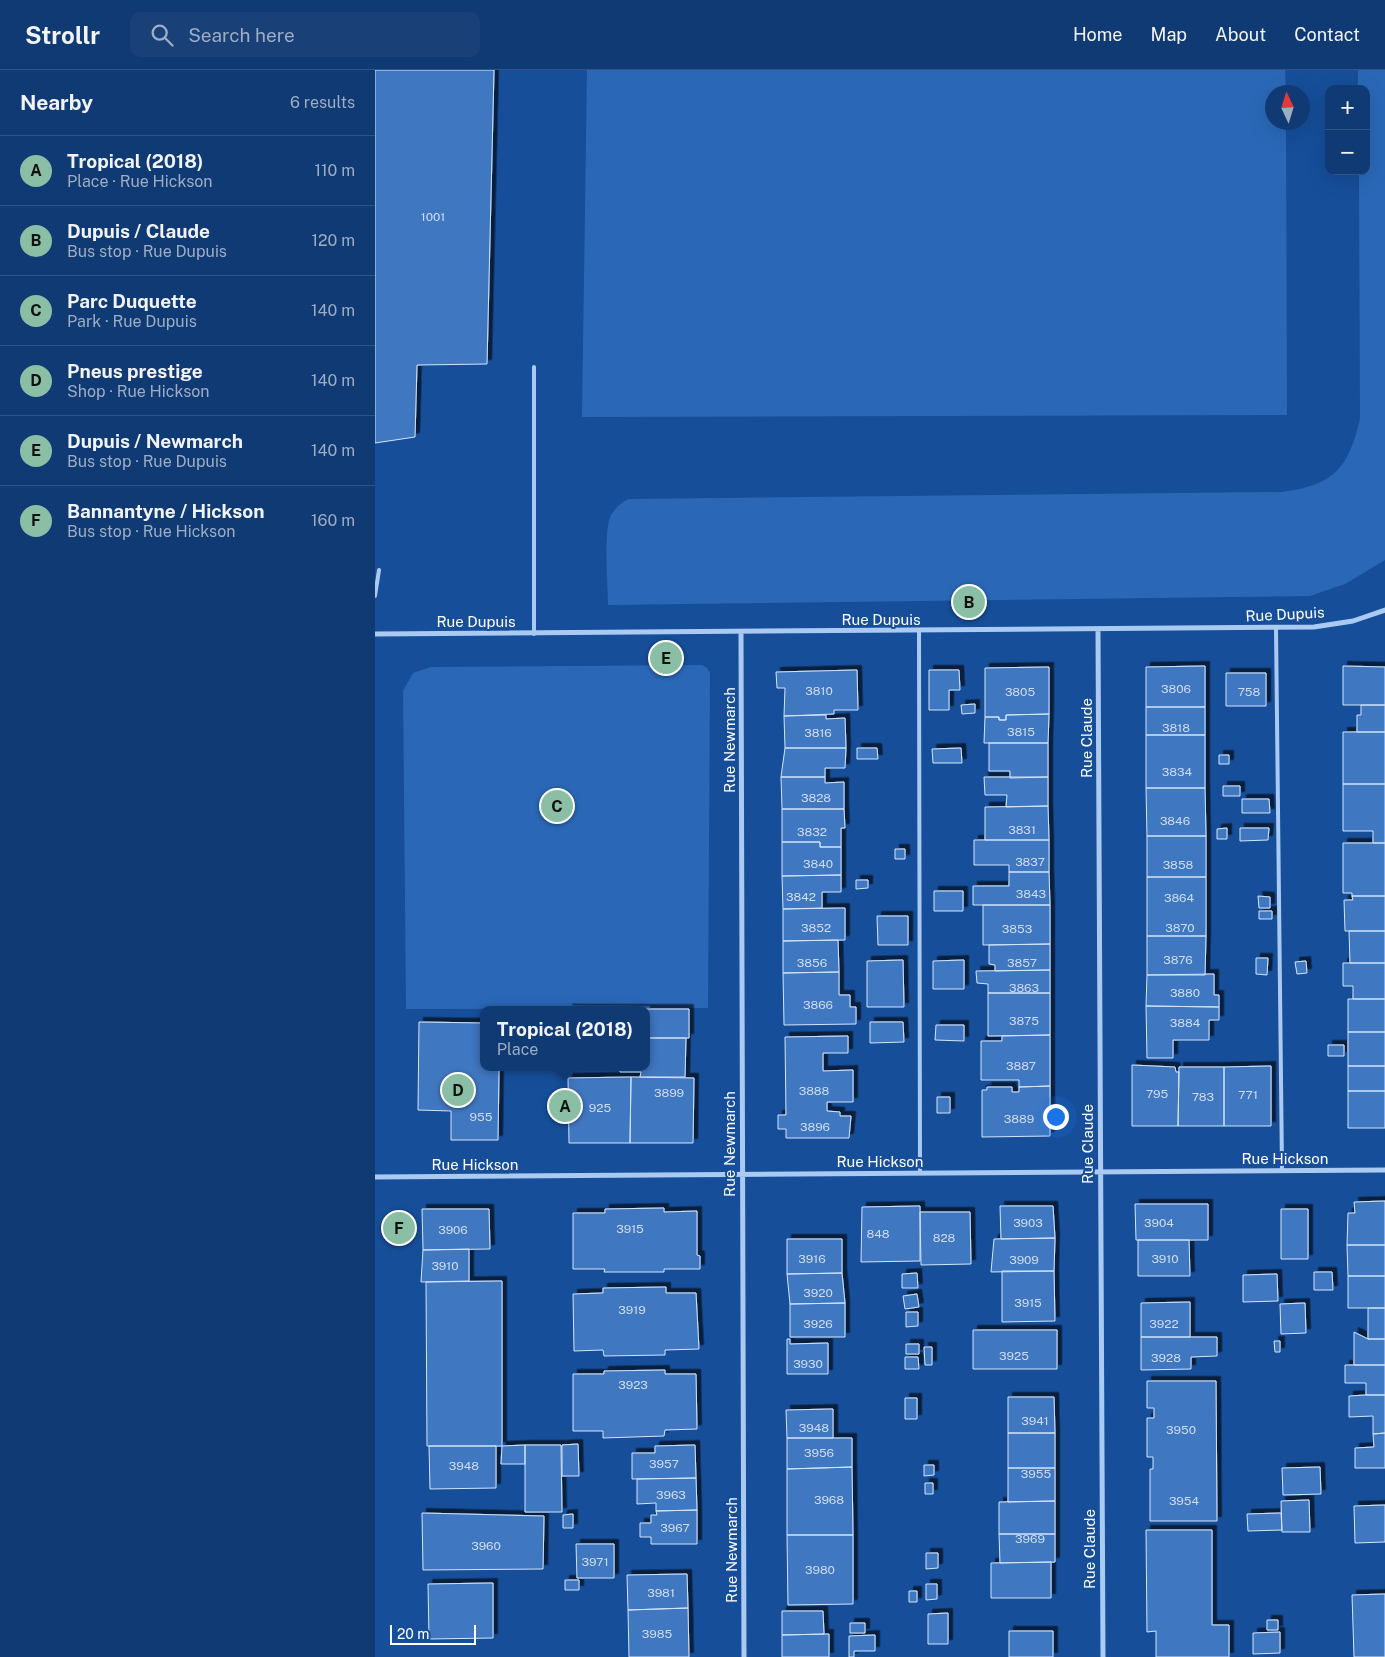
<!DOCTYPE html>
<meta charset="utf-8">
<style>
:root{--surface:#103a73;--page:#194178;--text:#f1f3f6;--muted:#9cadc4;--line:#305485;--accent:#8abfa5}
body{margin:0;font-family:"Public Sans",sans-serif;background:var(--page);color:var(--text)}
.controls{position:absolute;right:15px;top:15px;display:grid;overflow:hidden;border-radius:10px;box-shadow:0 5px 20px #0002}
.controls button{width:45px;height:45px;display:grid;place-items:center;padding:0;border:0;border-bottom:1px solid var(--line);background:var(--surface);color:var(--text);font:25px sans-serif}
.compass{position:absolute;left:890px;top:15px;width:45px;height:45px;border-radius:50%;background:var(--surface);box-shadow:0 5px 20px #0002;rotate:356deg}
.scale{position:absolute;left:15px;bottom:12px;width:86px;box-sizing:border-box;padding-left:5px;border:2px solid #fff;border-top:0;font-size:14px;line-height:18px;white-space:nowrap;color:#fff;-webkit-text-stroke:4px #164e99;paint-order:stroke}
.you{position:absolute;left:680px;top:1046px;width:18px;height:18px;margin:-12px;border:4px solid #fff;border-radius:50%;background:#1a73e8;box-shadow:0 0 0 8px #1a73e833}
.badge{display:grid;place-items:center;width:32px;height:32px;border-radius:50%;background:var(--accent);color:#111;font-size:16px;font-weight:700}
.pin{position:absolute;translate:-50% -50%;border:2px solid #fff;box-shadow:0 1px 5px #0006}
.popup{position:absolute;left:105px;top:936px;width:170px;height:65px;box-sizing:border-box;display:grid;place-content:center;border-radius:10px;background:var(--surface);filter:drop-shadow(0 1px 4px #0005);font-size:16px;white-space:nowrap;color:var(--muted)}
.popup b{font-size:19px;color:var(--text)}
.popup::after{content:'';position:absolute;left:50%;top:100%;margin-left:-10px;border:10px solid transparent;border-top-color:var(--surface)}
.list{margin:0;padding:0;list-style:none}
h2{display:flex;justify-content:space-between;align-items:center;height:65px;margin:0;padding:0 20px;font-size:21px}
h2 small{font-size:16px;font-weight:400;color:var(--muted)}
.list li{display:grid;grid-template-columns:32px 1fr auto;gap:15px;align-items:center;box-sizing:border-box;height:70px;padding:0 20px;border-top:1px solid var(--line)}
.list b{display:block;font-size:19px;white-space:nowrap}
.list p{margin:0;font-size:16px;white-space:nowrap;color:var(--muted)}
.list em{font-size:16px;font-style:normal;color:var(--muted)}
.icon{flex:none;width:28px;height:28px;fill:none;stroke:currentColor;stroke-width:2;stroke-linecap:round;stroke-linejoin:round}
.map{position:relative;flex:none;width:1010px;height:1587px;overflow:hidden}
header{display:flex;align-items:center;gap:30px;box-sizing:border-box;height:70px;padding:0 25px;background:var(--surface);border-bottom:1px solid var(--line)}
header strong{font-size:24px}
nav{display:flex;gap:28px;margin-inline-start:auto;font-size:18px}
.search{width:350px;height:45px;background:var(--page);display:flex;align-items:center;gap:12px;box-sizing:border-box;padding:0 18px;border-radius:10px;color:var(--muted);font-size:19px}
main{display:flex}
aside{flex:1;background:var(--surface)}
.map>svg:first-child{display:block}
</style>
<header>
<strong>Strollr</strong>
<div class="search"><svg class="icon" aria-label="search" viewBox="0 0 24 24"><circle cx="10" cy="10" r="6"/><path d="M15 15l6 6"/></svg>Search here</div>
<nav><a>Home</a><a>Map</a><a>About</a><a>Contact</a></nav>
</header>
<main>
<aside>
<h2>Nearby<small>6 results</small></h2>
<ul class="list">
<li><span class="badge">A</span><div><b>Tropical (2018)</b><p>Place · Rue Hickson</p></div><em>110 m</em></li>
<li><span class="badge">B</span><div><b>Dupuis / Claude</b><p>Bus stop · Rue Dupuis</p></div><em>120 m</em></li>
<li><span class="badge">C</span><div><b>Parc Duquette</b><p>Park · Rue Dupuis</p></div><em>140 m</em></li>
<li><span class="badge">D</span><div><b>Pneus prestige</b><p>Shop · Rue Hickson</p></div><em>140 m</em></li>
<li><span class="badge">E</span><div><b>Dupuis / Newmarch</b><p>Bus stop · Rue Dupuis</p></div><em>140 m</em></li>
<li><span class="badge">F</span><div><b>Bannantyne / Hickson</b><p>Bus stop · Rue Hickson</p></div><em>160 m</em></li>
</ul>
</aside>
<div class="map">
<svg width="1010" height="1587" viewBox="0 0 1010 1587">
<defs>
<filter id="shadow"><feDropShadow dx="4.5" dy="-4.5" stdDeviation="0" flood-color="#0009"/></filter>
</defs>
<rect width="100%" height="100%" fill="#164e99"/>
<path fill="#2a68b7" d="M212 0H910L911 22H898V52L911 53 912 345 207 347Z
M983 0H1010V490L970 514 935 526 233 535C233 516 228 461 236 445 240 438 246 433 253 429L907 422C959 415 973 399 985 349L984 101H991V19H983Z
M327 595 332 598 335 603 333 938 31 939 28 621 38 603 56 597Z"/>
<path fill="#3f77c1" stroke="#d2e5fc" filter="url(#shadow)" d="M0 0H119L112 294 42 295 40 367 0 373Z
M830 596V637H771V597Z
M968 596 1010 597V635H968Z
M674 597V644L631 645V650H624V647H610V598Z
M482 600 483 640H459V644L409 646 410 618H402L401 602Z
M554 600H584L585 620H574V640H554Z
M851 603H891V636H851Z
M600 634V643L587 644 586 635Z
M986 635H1010V662H982V645H986Z
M771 637H830V665H771Z
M674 644 673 673H609L610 647H624V650H631V645Z
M451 645V649L470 648 471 678H410L409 646Z
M968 662H1010V714H968Z
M771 665H830V718H771Z
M614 673H673V707L635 708V701H614Z
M410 678H471L470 698H450V707H406Z
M482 678H502L503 689H482Z
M586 678 587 693H558L557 679Z
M844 685H854V694H844Z
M406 707H450V713L469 712V739H407Z
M609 707H673V736L631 737 632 725H610Z
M968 714H1010V773H998V761H968Z
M848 716H865V726H848Z
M771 718H830L831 766H772Z
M867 729H894L895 743H867Z
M673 736 674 770H610V737Z
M407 739H469L470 758H466V777H445V772H407Z
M852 758V769H842V759Z
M865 758H894L893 770 865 771Z
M772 766H831V807H772Z
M599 770H674V802H634V795H599Z
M407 772H445V777H466V805L407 806Z
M968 773H1010V826H977V823H968Z
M520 779H530V789H520Z
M634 802H674L675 835H598V816H634Z
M466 805V822H447V838L408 839 407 806Z
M772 807H831V866H772Z
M481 810H493V818L481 819Z
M559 821H588V841H559Z
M883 826 895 827V838H884Z
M977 826H1010V861H970L969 830H978Z
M608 835H675V874L608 875Z
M470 838V870L408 871V839Z
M884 841H897V849H884Z
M502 846H533V875H503Z
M974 861H1010V893H975Z
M772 866H831L830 905H772Z
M463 870 464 902 408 903V871Z
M675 874V900L620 901V895L614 894V875Z
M881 888H893L892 905 881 904Z
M528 890 529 937H492V891Z
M589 890V919H558V891Z
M931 891 932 903 922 904 920 892Z
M968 893H1010V929H978V916H968Z
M675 900V923H613V914L602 913 601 901Z
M464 902V925H475V937H481V954L409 955 408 903Z
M839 904V925H844V937L771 936 772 905Z
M613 923H675V965L613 966Z
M973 929H1010V962H973Z
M771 936 844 937V950H834V970H798V988H772Z
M193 939H314V968H271V940Z
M44 952 109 953V997H129V1000H124L123 1070H76V1041L43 1040Z
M495 952H528L529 972 495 973Z
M561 955H589V971L560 970Z
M973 962H1010V996H973Z
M675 965V1016L644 1017V1010H606V971H627V966Z
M473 966V983H448V1001L478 1000V1032H452V1041L465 1042V1046H476L474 1068H411V1059H403V1045H411L410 967Z
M271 968H311L310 1007H265L266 1002H245V997H271Z
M953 975H969V986H953Z
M757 995 800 997 801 1002H804L803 1056H757Z
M896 996V1056H849V997Z
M973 996H1010V1021H973Z
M804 997H849V1056H803Z
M256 1007 319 1008 318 1073H255Z
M256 1007 255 1073H194L193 1008Z
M675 1016V1066L607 1067V1020H612V1017H637V1022H644V1017Z
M973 1021H1010V1058H973Z
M562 1027H575V1043H562Z
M1010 1131V1175H972L973 1143H980L979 1132Z
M760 1134H833V1170H761Z
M545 1136V1191L486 1192 487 1137Z
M625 1136H678L680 1168 626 1169Z
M289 1138V1142L322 1141V1185L325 1186V1199H289V1202H229L230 1199H198V1143H230V1139Z
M47 1139H114L115 1179 48 1180Z
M906 1139H933V1189H906Z
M545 1142H595L596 1194 546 1195Z
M680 1168 679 1201 616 1202 619 1169Z
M412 1169H467V1203L412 1204Z
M763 1170H814L815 1206H763Z
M972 1175H1010V1206H973Z
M94 1179V1211L46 1212 48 1180Z
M627 1201H679L680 1251 627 1252Z
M939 1202H957L958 1220H939Z
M467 1203 470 1233 415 1234 412 1204Z
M542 1203 543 1218H527V1204Z
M902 1204 903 1231 868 1232V1205Z
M973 1206H1010V1238H973Z
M127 1211V1376H52L51 1212Z
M291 1217V1223H321L324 1279 290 1280V1285L229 1286 228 1280 199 1281 198 1224 228 1223V1218Z
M542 1224 544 1237 530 1239 528 1226Z
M815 1232V1267H766V1233Z
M470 1233V1267H415V1234Z
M930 1233 931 1263 906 1264 905 1234Z
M993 1238H1010V1269H993Z
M531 1242H543V1256L531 1257Z
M598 1260H682V1299H598Z
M979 1262 993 1269H1010V1295H979Z
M766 1267H842V1286L816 1287V1299L766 1300Z
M412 1269H415V1274L453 1273V1304H412Z
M899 1271H905V1282H900Z
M531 1274H544V1284H531Z
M549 1277H557V1295H550Z
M530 1287H543L544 1299H530Z
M970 1295H1010V1325H991V1313H970Z
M290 1300V1304H321L322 1359 290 1360 289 1366 228 1368V1361H198V1304H229V1301Z
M772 1311H841L842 1451H775V1399H778V1387H772V1348H779V1338H772Z
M991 1325H1010V1363L998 1364V1346L974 1347V1326Z
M633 1327H679L680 1363H633Z
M530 1328H542V1349H530Z
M458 1339V1368H412L411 1340Z
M633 1363H680V1398H633Z
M1010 1363V1398H980V1378L999 1377 998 1364Z
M412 1368H477V1397L412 1399Z
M203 1374 204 1406H187V1375Z
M150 1375H186L187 1442H150Z
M150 1375V1394H126L127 1376Z
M320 1375 321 1408 257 1409V1383H280V1376Z
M54 1376H121V1418L55 1419Z
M549 1395H559V1405L549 1406Z
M477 1397 478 1465H412V1399Z
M945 1397 946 1424 908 1425 907 1398Z
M633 1398H680V1431L633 1432Z
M321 1408 322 1440 281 1441V1433L262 1434V1409Z
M550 1413H558V1424H550Z
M934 1430 935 1462H907L906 1431Z
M680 1431V1464H624V1432Z
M1010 1435V1472L980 1473 979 1436Z
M322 1440V1474H276V1467H265V1453H276V1445H282L281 1441Z
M47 1443 169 1446 168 1499 48 1500Z
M906 1443 907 1460 873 1461 872 1444Z
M198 1444V1458H188V1445Z
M771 1460H837V1555H854V1587H781V1561L772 1562Z
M624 1464H680V1492L625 1493Z
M412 1465H478V1534L413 1535Z
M201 1474H239V1508H202Z
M551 1483H563V1498L551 1499Z
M676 1492V1528H616V1493Z
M312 1504 313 1538 253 1540 252 1505Z
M190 1510H204V1520H190Z
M118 1513V1568L54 1569 53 1514Z
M551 1514H562V1529L551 1530Z
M534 1521H542V1532H534Z
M1010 1524V1587H979L977 1525Z
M313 1538 314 1587H254L253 1540Z
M407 1541H448L449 1564 407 1565Z
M573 1543V1574H553V1544Z
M892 1550H903V1560H892Z
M475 1553H490V1563H475Z
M634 1561H678V1587H634Z
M905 1562V1583L878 1584V1563Z
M454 1564V1587H407V1565Z
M500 1565V1581H479V1587H474V1566Z"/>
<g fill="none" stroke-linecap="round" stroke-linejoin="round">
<path stroke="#aacaf2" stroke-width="4" d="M0 526 4 500
M901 558 907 1100
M544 561 545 1103
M159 564V297"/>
<path stroke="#aacaf2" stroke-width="5" d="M723 560 728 1587
M366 562 369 1587
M0 564 939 557 978 551 1010 540
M0 1107 1010 1100"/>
</g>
<g text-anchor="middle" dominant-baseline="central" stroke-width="4" stroke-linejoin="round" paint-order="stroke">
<g font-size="12" fill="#cfddf0">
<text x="58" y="147">1001</text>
<text x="801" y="619">3806</text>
<text x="444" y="621">3810</text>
<text x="645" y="622">3805</text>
<text x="874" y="622">758</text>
<text x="801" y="658">3818</text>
<text x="646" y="662">3815</text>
<text x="443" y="663">3816</text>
<text x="802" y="702">3834</text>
<text x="441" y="728">3828</text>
<text x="800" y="751">3846</text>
<text x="647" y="760">3831</text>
<text x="437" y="762">3832</text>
<text x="655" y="792">3837</text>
<text x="443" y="794">3840</text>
<text x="803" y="795">3858</text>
<text x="656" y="824">3843</text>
<text x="426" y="827">3842</text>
<text x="804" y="828">3864</text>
<text x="441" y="858">3852</text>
<text x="805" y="858">3870</text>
<text x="642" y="859">3853</text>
<text x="803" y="890">3876</text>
<text x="437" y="893">3856</text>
<text x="647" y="893">3857</text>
<text x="649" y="918">3863</text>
<text x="810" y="923">3880</text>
<text x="443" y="935">3866</text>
<text x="649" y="951">3875</text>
<text x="810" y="953">3884</text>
<text x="646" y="996">3887</text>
<text x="439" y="1021">3888</text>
<text x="294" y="1023">3899</text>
<text x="782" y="1024">795</text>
<text x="873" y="1025">771</text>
<text x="828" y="1027">783</text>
<text x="225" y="1038">925</text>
<text x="106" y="1047">955</text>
<text x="644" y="1049">3889</text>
<text x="440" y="1057">3896</text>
<text x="653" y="1153">3903</text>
<text x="784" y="1153">3904</text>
<text x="255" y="1159">3915</text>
<text x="78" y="1160">3906</text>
<text x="503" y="1164">848</text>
<text x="569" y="1168">828</text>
<text x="437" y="1189">3916</text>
<text x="790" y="1189">3910</text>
<text x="649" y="1190">3909</text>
<text x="70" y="1196">3910</text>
<text x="443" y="1223">3920</text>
<text x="653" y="1233">3915</text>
<text x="257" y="1240">3919</text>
<text x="443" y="1254">3926</text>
<text x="789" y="1254">3922</text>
<text x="639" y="1286">3925</text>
<text x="791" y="1288">3928</text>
<text x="433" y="1294">3930</text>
<text x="258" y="1315">3923</text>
<text x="660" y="1351">3941</text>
<text x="439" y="1358">3948</text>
<text x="806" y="1360">3950</text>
<text x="444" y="1383">3956</text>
<text x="289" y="1394">3957</text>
<text x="89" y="1396">3948</text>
<text x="661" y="1404">3955</text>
<text x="296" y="1425">3963</text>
<text x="454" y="1430">3968</text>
<text x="809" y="1431">3954</text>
<text x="300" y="1458">3967</text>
<text x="655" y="1469">3969</text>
<text x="111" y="1476">3960</text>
<text x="220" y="1492">3971</text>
<text x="445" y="1500">3980</text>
<text x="286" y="1523">3981</text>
<text x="282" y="1564">3985</text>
</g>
<g font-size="15" fill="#fff" stroke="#164e99">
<text transform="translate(910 544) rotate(-3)">Rue Dupuis</text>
<text x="506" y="549">Rue Dupuis</text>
<text x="101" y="551">Rue Dupuis</text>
<text transform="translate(711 668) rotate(-90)">Rue Claude</text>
<text transform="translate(354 670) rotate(-90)">Rue Newmarch</text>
<text transform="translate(354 1074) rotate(-90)">Rue Newmarch</text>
<text transform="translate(712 1074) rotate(-90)">Rue Claude</text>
<text x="910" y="1088">Rue Hickson</text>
<text x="505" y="1091">Rue Hickson</text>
<text x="100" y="1094">Rue Hickson</text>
<text transform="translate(714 1479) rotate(-90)">Rue Claude</text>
<text transform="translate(356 1480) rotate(-90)">Rue Newmarch</text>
</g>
</g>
</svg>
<div class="controls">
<button>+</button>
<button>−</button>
</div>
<svg class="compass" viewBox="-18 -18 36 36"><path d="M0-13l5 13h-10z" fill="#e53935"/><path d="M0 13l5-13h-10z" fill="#9cadc4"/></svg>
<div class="scale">20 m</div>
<div class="you"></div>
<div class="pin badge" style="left:190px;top:1036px">A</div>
<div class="popup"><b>Tropical (2018)</b>Place</div>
<div class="pin badge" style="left:594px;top:532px">B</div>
<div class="pin badge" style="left:182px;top:736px">C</div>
<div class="pin badge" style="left:83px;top:1020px">D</div>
<div class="pin badge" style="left:291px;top:588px">E</div>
<div class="pin badge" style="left:24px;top:1158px">F</div>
</div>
</main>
